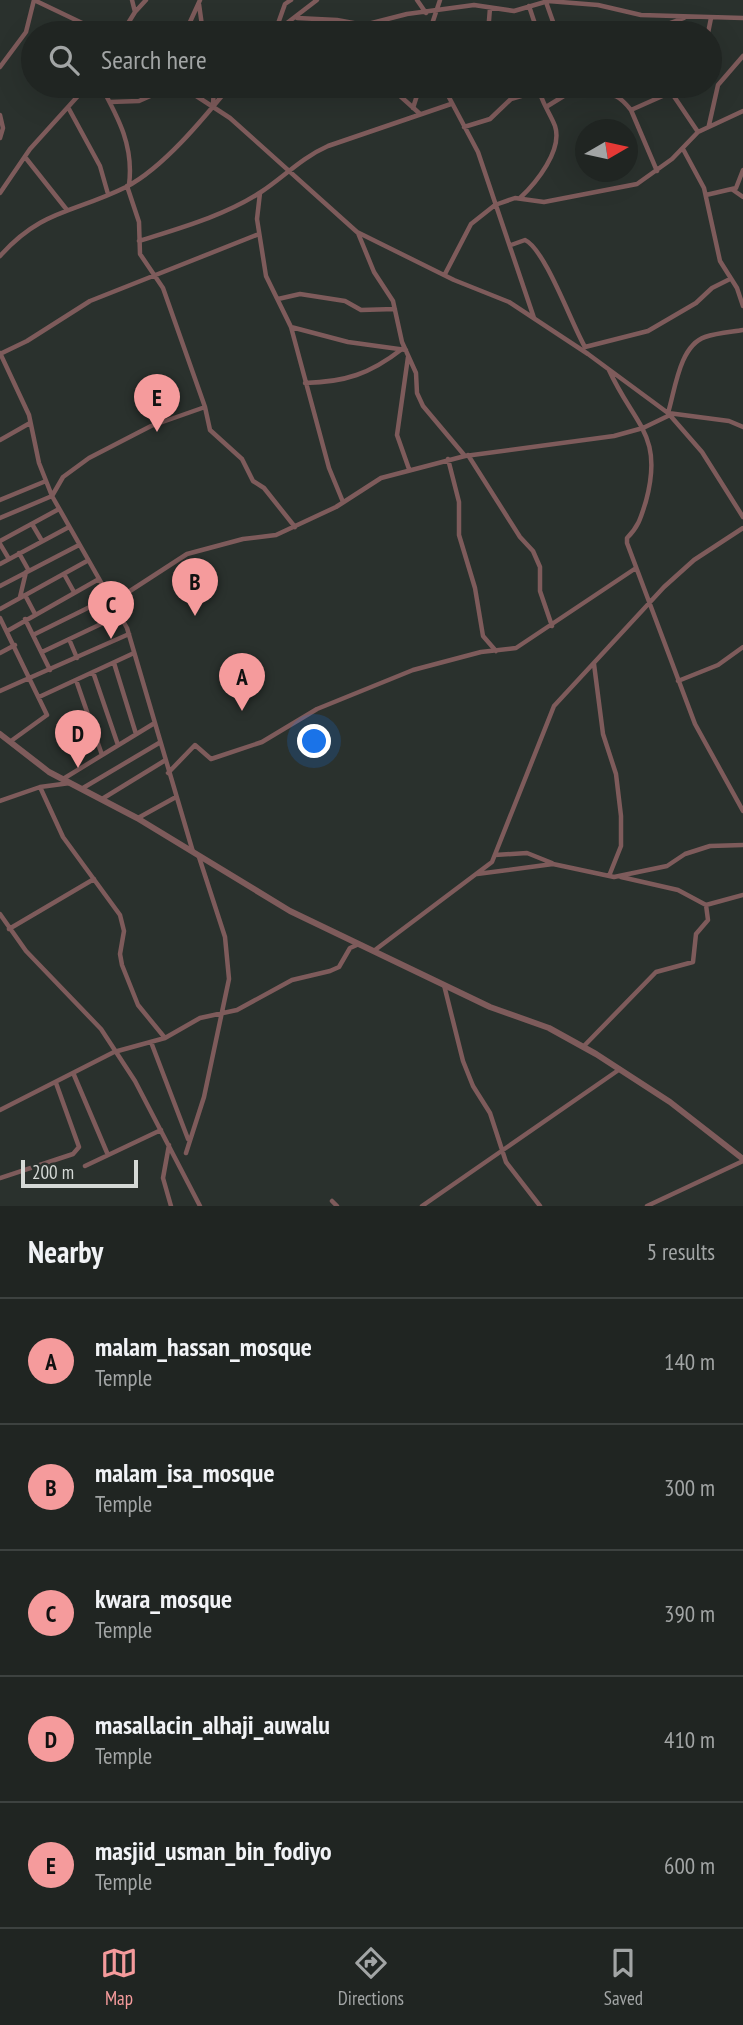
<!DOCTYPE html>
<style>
:root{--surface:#202522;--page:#282d2a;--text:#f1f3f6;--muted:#a2a5a5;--line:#3d4240;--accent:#f59b9c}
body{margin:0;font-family:"PT Sans Narrow",sans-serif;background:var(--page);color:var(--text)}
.compass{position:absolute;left:575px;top:119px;width:63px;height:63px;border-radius:50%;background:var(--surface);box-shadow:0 7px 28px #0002;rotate:81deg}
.scale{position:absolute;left:21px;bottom:18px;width:117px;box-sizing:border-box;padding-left:7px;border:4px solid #d5d9d6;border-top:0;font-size:19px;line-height:24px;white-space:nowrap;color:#d5d9d6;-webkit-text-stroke:5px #2a312d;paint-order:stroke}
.you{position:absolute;left:315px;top:742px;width:24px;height:24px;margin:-18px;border:5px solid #fff;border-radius:50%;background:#1a73e8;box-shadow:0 0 0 10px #1a73e833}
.badge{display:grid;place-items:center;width:46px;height:46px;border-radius:50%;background:var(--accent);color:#111;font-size:23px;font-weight:700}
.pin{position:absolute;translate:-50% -58px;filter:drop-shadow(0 2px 4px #0008)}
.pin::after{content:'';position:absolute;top:37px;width:24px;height:21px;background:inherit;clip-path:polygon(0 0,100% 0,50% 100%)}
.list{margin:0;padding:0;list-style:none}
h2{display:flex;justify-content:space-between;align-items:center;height:91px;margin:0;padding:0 28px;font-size:30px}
h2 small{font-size:23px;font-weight:400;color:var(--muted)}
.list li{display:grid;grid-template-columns:46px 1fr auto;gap:21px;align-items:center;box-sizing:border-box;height:126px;padding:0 28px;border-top:2px solid var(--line)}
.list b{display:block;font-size:26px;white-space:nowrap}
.list p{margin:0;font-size:23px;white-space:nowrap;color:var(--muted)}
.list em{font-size:23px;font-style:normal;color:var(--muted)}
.icon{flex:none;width:38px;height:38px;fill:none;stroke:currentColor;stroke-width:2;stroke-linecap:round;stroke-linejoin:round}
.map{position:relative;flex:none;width:743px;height:1206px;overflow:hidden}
.search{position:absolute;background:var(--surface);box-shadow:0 7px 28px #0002;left:21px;right:21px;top:21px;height:77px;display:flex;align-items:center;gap:18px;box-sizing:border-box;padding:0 24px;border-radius:38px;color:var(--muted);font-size:26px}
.sheet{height:721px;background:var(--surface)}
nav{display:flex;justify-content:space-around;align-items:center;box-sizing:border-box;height:98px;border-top:2px solid var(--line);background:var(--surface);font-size:19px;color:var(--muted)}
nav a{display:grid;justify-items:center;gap:4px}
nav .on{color:var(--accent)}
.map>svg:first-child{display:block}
</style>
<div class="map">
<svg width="743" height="1206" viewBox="0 0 743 1206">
<rect width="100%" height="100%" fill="#2a312d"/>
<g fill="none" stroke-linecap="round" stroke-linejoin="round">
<path stroke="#7e5b5b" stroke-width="4.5" d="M34 0 103 33
M417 0 426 13
M546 2 557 33
M199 4 203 33
M529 6 538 33
M135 12 146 0
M297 18 337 20 364 25 407 14 474 5 514 11 548 1 598 5 641 15 743 18
M275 32 285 4 291 0
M122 33 135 12 132 0
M185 33 200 0
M274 33 317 0
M429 33 440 0
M488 33 490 8
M642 33 684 18
M708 33 711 18
M0 67 26 32 34 0
M101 86C119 119 134 147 129 185
M181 86 230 118 357 232 454 280 509 302 588 354 668 413 729 421 743 427
M389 86 419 113
M443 86 478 152 534 318
M582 86 587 95C611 97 613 88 631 110L657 171
M671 92 698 132
M110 102 139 101 173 86
M213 105 214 86
M546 107 580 86
M413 108 420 86
M69 109 100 166 108 194
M631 110 667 94 678 86
M0 115 3 128 0 138
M709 125 718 85 743 56
M464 127 490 119 511 99 538 91
M683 149 704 188 720 261 737 288 743 306
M25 157 67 210
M127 186 139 222 140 254 163 288 205 407 210 430 242 459 253 481 264 488 295 527
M733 190 743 197
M0 193 30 149 87 86
M260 193 257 219 266 276 291 327 329 468 343 502
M706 195 736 188 743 170
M520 198C536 183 563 150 555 126 550 113 540 100 538 86
M358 233 374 272 393 301 402 342 416 373 417 393 423 406 465 456
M139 241C180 228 224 216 261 192 284 177 301 158 328 146L451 104
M511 245 525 240C545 249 572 325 585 347
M0 256C42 209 74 213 126 187 163 168 204 118 230 86
M445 274 471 224 495 205 515 198 544 202 637 184 672 159 698 132 743 111
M278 299 300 294 345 301 361 310 395 309
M291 327 348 342 406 350
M743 330C731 332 717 333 705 337 679 346 675 391 668 413L702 452 743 517
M585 347 648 331 696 303 712 288 730 279
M0 353 29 415 39 463 52 496 127 628 193 852
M0 354 27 341 90 301 259 234
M408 357 397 435 409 469
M609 370C634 425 664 434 646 501 641 517 639 526 627 538V543L695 724 743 811
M305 383C345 382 370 374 402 349
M0 440 30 423
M468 455 520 537 533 551 540 567V591L552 626
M448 459 459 502V535L475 588 483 636 496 651
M0 500 46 481
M0 518 52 496 63 477 89 458 151 426 205 407
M32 524 42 541
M0 541 59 509
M0 544 9 559
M19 553 29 571
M0 564 69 527
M64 574 74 592
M0 586 79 545
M25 595 35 614
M20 597 26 572
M113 602 187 554 243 539 276 535 336 507 381 478 465 456 614 436 643 428 670 415
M0 609 87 561
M0 618 47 715 11 741
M25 619 50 670
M9 630 99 579
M33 635 110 597
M69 639 77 658
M42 652 120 615
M0 653 15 645
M114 663 136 734
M594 664 603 734 616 774 621 816V846L609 876
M93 672 118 745
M76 680 102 755
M678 681 718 665 743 647
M0 691 129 634
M39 697 134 653
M168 773 195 745 211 759 262 742 317 709 413 670 481 652 516 648 636 568
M63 779 153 724
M40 787 63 837 120 915 124 931 120 954 122 965 138 1005 165 1038
M83 788 159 743
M102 799 164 761
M0 801 40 787 70 783
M138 818 176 797
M495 855 527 853 552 863
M477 874 553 864 614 877 667 866 685 854 710 846 743 845
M621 877 678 890 706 905
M0 914 26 951 101 1029 135 1081 200 1206
M9 929 94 879
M375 950 492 862 554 706 664 587 694 560 743 528
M444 985 463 1061 473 1086 490 1113 506 1162 540 1206
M151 1042 188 1139
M583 1047 656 972 693 962 696 934 708 920 706 905 743 895
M74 1075 108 1155
M0 1110 114 1052 165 1038 200 1018 237 1010 292 980 330 971 339 967 350 948 359 944
M169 1145 163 1178 171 1206
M186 1153 204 1097 229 979 225 937 199 857
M85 1166 161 1130
M0 1178 73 1154 79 1147 56 1083
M332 1201 337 1206
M422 1206 620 1069
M647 1206 743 1161"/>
<path stroke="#7e5b5b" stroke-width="6" d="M0 734 49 772 137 818 290 911 490 1007 549 1028 596 1054 670 1102 743 1159"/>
</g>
</svg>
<svg class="compass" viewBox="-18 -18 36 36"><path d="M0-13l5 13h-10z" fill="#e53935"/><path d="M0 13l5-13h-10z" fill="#a2a5a5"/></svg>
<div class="scale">200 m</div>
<div class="you"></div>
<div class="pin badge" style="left:242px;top:711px">A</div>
<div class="pin badge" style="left:195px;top:616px">B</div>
<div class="pin badge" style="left:111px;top:639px">C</div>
<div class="pin badge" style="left:78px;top:768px">D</div>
<div class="pin badge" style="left:157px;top:432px">E</div>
<div class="search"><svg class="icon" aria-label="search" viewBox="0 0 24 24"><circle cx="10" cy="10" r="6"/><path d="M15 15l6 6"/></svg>Search here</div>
</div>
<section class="sheet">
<h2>Nearby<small>5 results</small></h2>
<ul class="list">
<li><span class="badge">A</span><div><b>malam_hassan_mosque</b><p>Temple</p></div><em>140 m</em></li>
<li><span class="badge">B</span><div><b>malam_isa_mosque</b><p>Temple</p></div><em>300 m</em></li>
<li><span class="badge">C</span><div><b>kwara_mosque</b><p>Temple</p></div><em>390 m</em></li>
<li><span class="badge">D</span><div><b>masallacin_alhaji_auwalu</b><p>Temple</p></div><em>410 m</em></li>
<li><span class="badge">E</span><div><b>masjid_usman_bin_fodiyo</b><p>Temple</p></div><em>600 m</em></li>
</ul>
</section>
<nav>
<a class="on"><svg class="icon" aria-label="map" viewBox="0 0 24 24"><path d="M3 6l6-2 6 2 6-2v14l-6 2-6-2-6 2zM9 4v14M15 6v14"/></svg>Map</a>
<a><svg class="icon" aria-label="directions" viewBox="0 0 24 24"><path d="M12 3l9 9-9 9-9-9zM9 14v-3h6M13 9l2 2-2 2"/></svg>Directions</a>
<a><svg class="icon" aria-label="saved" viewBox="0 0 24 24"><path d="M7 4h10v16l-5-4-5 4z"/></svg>Saved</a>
</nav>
